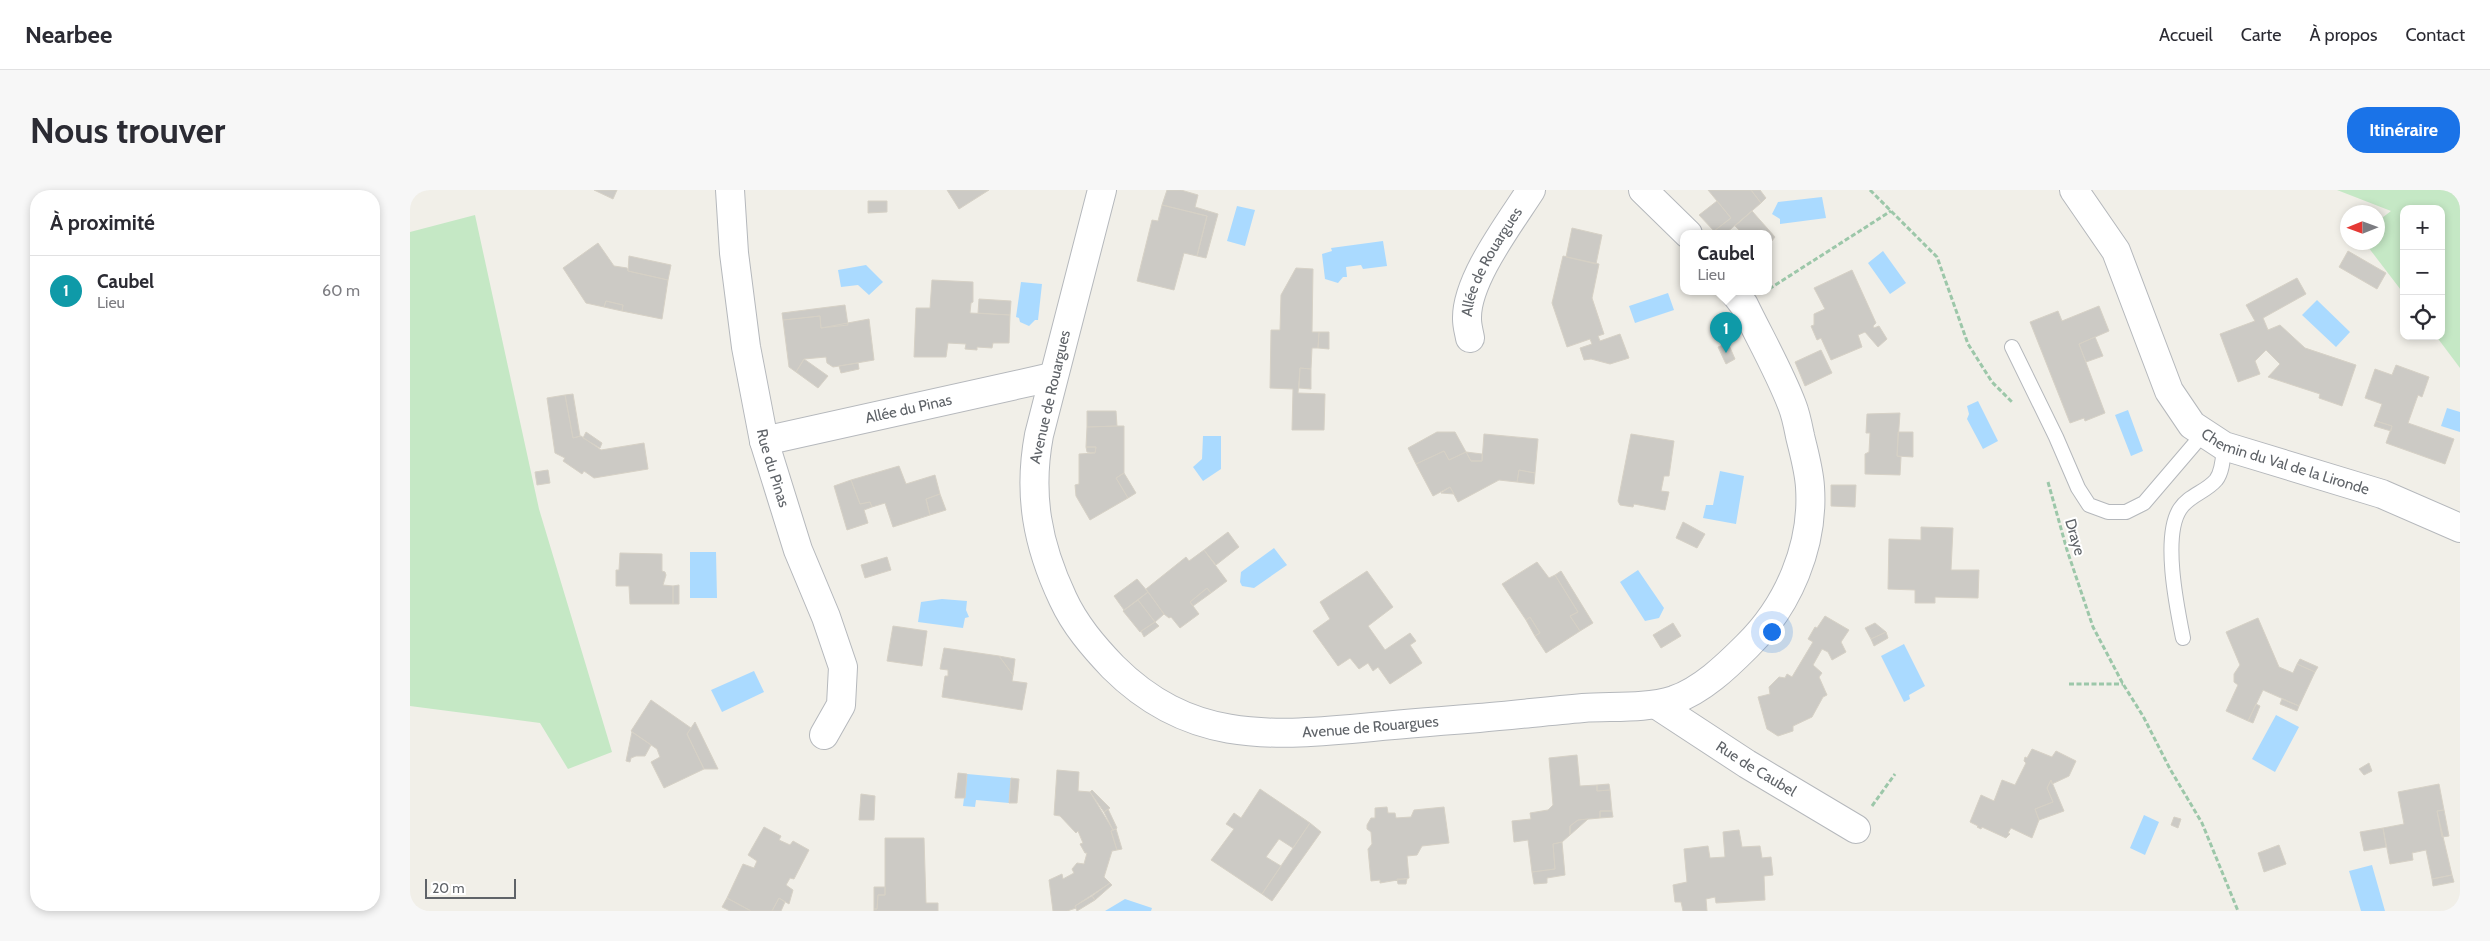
<!DOCTYPE html>
<html lang="fr">
<meta charset="utf-8">
<style>
:root{--surface:#fff;--page:#f7f7f7;--text:#2b2b33;--muted:#7c7c81;--line:#e1e1e2;--accent:#1a73e8}
body{margin:0;font-family:Cabin,sans-serif;background:var(--page);color:var(--text)}
.controls{position:absolute;right:15px;top:15px;display:grid;overflow:hidden;border-radius:10px;box-shadow:0 2px 8px #0003}
.controls button{width:45px;height:45px;display:grid;place-items:center;padding:0;border:0;border-bottom:1px solid var(--line);background:var(--surface);color:var(--text);font:25px sans-serif}
.compass{position:absolute;left:1930px;top:15px;width:45px;height:45px;border-radius:50%;background:var(--surface);box-shadow:0 2px 8px #0003;rotate:269deg}
.scale{position:absolute;left:15px;bottom:12px;width:91px;box-sizing:border-box;padding-left:5px;border:2px solid #5f6368;border-top:0;font-size:14px;line-height:18px;white-space:nowrap;color:#5f6368;-webkit-text-stroke:4px #fff;paint-order:stroke}
.you{position:absolute;left:1361px;top:441px;width:18px;height:18px;margin:-12px;border:4px solid #fff;border-radius:50%;background:#1a73e8;box-shadow:0 0 0 8px #1a73e833}
.badge{display:grid;place-items:center;width:32px;height:32px;border-radius:50%;background:var(--accent);color:#fff;font-size:16px;font-weight:700}
.pin{position:absolute;translate:-50% -41px;filter:drop-shadow(0 1px 2px #0008)}
.pin::after{content:'';position:absolute;top:26px;width:18px;height:15px;background:inherit;clip-path:polygon(0 0,100% 0,50% 100%)}
.popup{position:absolute;left:1270px;top:40px;width:92px;height:65px;box-sizing:border-box;display:grid;place-content:center;border-radius:10px;background:var(--surface);filter:drop-shadow(0 1px 4px #0005);font-size:16px;white-space:nowrap;color:var(--muted)}
.popup b{font-size:19px;color:var(--text)}
.popup::after{content:'';position:absolute;left:50%;top:100%;margin-left:-10px;border:10px solid transparent;border-top-color:var(--surface)}
.list{margin:0;padding:0;list-style:none}
h2{display:flex;justify-content:space-between;align-items:center;height:65px;margin:0;padding:0 20px;font-size:21px}
h2 small{font-size:16px;font-weight:400;color:var(--muted)}
.list li{display:grid;grid-template-columns:32px 1fr auto;gap:15px;align-items:center;box-sizing:border-box;height:70px;padding:0 20px;border-top:1px solid var(--line)}
.list b{display:block;font-size:19px;white-space:nowrap}
.list p{margin:0;font-size:16px;white-space:nowrap;color:var(--muted)}
.list em{font-size:16px;font-style:normal;color:var(--muted)}
.icon{flex:none;width:28px;height:28px;fill:none;stroke:currentColor;stroke-width:2;stroke-linecap:round;stroke-linejoin:round}
.map{position:relative;flex:none;width:2050px;height:721px;overflow:hidden;border-radius:20px}
header{display:flex;align-items:center;gap:30px;box-sizing:border-box;height:70px;padding:0 25px;background:var(--surface);border-bottom:1px solid var(--line)}
header strong{font-size:24px}
nav{display:flex;gap:28px;margin-inline-start:auto;font-size:18px}
.intro{display:flex;align-items:center;justify-content:space-between;box-sizing:border-box;height:120px;padding:0 30px}
h1{margin:0;font-size:35px}
.button{padding:12px 22px;border-radius:20px;background:var(--accent);color:#fff;font-size:18px;font-weight:700}
main{display:flex;gap:30px;padding:0 30px}
aside{flex:1;background:var(--surface);border-radius:20px;box-shadow:0 2px 8px #0003}
.map>svg:first-child{display:block}
</style>
<header>
<strong>Nearbee</strong>
<nav><a>Accueil</a><a>Carte</a><a>À propos</a><a>Contact</a></nav>
</header>
<div class="intro"><h1>Nous trouver</h1><a class="button">Itinéraire</a></div>
<main>
<aside>
<h2>À proximité<small></small></h2>
<ul class="list">
<li><span class="badge" style="background:#0f9aa8">1</span><div><b>Caubel</b><p>Lieu</p></div><em>60 m</em></li>
</ul>
</aside>
<div class="map">
<svg width="2050" height="721" viewBox="0 0 2050 721">
<rect width="100%" height="100%" fill="#f1efe8"/>
<path fill="#c5e8c5" d="M1927 0H2050V178L2026 146H2031V19H1994V104L1955 53 1968 52V31L1981 21Z
M65 25 129 319 202 562 158 579 130 533 0 516V42Z"/>
<path fill="#aadaff" d="M1412 7 1416 28 1370 34V29L1362 24 1368 12Z
M827 16 845 20 835 56 817 51Z
M973 51 977 76 953 79 951 75 936 77 937 87H933L928 93 915 89 912 64 922 61 921 58Z
M1473 61 1496 93 1480 104 1458 73Z
M456 75 473 92 459 105 448 95 431 97 428 80Z
M611 92 632 94 628 130H625L619 136 610 132 609 128 606 127Z
M1258 103 1264 120 1225 133 1219 116Z
M1907 110 1940 142 1926 157 1892 125Z
M1568 211 1588 251 1573 259 1557 229 1559 224 1557 216Z
M2037 218 2050 222V242L2031 236Z
M1718 220 1733 261 1721 266 1705 225Z
M793 246H811V279L793 291 783 277 792 269Z
M1310 281 1334 286 1326 334 1293 328 1296 315H1303Z
M864 358 877 375 844 398 832 396 830 392 831 382Z
M280 362H306L307 408H280Z
M1228 380 1254 418 1249 428 1235 431 1210 392Z
M532 409 557 411 556 420 559 427 555 428 553 438 508 432 511 412Z
M1494 454 1515 496 1499 505 1500 509 1494 512 1471 466Z
M344 481 354 502 312 522 301 500Z
M1866 525 1889 537 1865 582 1842 569Z
M557 584 601 588 599 613 566 610 565 617 553 616Z
M1734 625 1749 632 1735 665 1720 658Z
M1962 675 1975 721H1951L1939 681Z
M715 709 742 718 741 721H695Z"/>
<path fill="#cccac5" stroke="#d6d1c6" d="M184 0H207L203 9Z
M537 0H579L549 19Z
M757 0H771L788 5 785 17 808 24 796 68 787 66 797 26 752 15Z
M1298 0H1341L1351 13 1315 44H1306L1304 41 1321 28Z
M1341 0H1350L1356 8 1351 13Z
M458 11H477V22L458 23Z
M1307 11 1321 28 1304 41 1289 25Z
M752 15 797 26 787 66 774 63 764 100 727 91 742 30 748 31Z
M1342 21 1365 47 1358 56V44H1333L1325 36Z
M1162 38 1192 45 1186 74 1156 67Z
M188 53 204 76 217 78 218 81 258 90 252 129 212 121 213 115 196 111 194 117 176 113 153 78Z
M1938 61 1976 83 1967 99 1929 77Z
M219 66 261 75 258 90 218 81Z
M1153 66 1189 74 1182 108 1194 144 1188 146 1190 151 1210 144 1219 168 1200 174 1181 169 1174 170 1170 158 1182 154 1180 149 1157 157 1142 113Z
M886 78 903 79 902 142H909L908 158H902L901 179 890 178 888 203 915 204 914 240H882L883 199 860 198 861 140H870L871 105Z
M1442 80 1466 133 1463 136 1464 138 1469 136 1477 149 1468 157 1455 142 1448 145 1452 157 1421 170 1411 148 1407 150 1401 136 1404 135V124L1415 119 1404 98Z
M1887 88 1896 104 1853 128 1858 140 1870 135 1895 158 1946 175 1932 216 1909 208 1910 204 1858 187 1870 174 1856 160 1845 171 1850 184 1828 192 1810 144 1845 131 1836 115Z
M522 90 563 92V112L561 113 560 123 600 125 599 153H583L582 158 567 157V160L555 159 556 154 538 153 536 167H504L506 118H520Z
M569 109 601 111 600 125 568 123Z
M196 111 213 115 212 121 194 117Z
M435 115 438 135 411 138 410 126 373 130 372 123Z
M1689 116 1699 141 1669 154 1695 223 1675 231 1674 228 1660 233 1620 132 1648 121 1652 131Z
M410 126 411 138 459 129 464 170 423 177 417 173 416 167 394 169 386 182 379 177 373 130Z
M909 142H919V159L908 158Z
M1685 147 1693 166 1676 172 1669 154Z
M1318 153 1325 169 1316 174 1308 157Z
M1411 160 1422 183 1395 196 1385 172Z
M394 169 418 186 408 198 386 182Z
M448 173 449 179 431 183 429 176Z
M1986 175 2019 187 2012 207 2008 205 1998 233 2044 249 2035 274 1976 253 1982 236 1966 231 1972 214 1955 208 1965 179 1982 185Z
M890 178 901 179V199L889 198Z
M163 204 170 246 163 248 155 205Z
M155 205 163 248 171 246 191 260 234 253 238 279 184 288 174 281 172 284 153 271 155 268 145 263 137 208Z
M677 221H706L707 236 677 237Z
M1490 223 1487 266 1491 267 1490 285 1455 284V264L1459 262 1460 243H1456L1457 224Z
M1966 231 1982 236 1981 241 1964 236Z
M707 236H714V283L706 288 718 308 680 330 666 306 665 295 669 294V264L685 263 686 257H676L677 237Z
M176 242 192 253 190 258 173 248Z
M1027 242H1045L1056 262 1039 270 1034 261 1006 274 998 258Z
M1488 242H1503V267L1487 266Z
M1074 244 1128 249 1125 283 1109 280 1107 292 1089 290 1048 312 1040 297 1023 306 1006 274 1034 261 1039 270 1056 262 1061 271H1072Z
M1221 244 1264 251 1259 286H1254L1251 301 1259 302 1255 320 1224 314 1223 317 1210 315 1208 311Z
M676 257H686L685 263 677 262Z
M1056 262 1072 264V271H1061Z
M489 276 496 294 525 285 530 304 516 309 520 325 483 337 475 313 462 317 460 312 450 314 441 290Z
M138 280 140 293 127 295 125 282Z
M1109 280 1125 283 1124 294 1107 292Z
M714 283 726 303 718 308 706 288Z
M441 290 450 314 460 312 462 317 454 320 458 333 437 340 424 296Z
M1421 295H1446L1445 317 1421 316Z
M1040 297 1044 304 1031 303Z
M530 304 536 320 520 325 516 309Z
M1273 332 1295 344 1287 358 1266 348Z
M1511 337 1543 338 1541 380H1569L1568 408 1525 407V413H1505V400L1478 399 1479 349 1511 350Z
M818 342 829 357 806 375 794 360Z
M794 360 817 391 801 403 797 398 780 412 789 424 770 438 761 427 759 428 754 424 736 399 776 367 779 371Z
M210 363 252 364V381L255 382 256 385 253 395 263 396V414H220L219 396H206V380H209Z
M477 367 481 380 455 388 451 375Z
M1127 372 1139 388 1145 385 1168 422 1160 426 1170 441 1136 463 1125 446 1130 443 1120 427 1116 430 1092 394Z
M957 381 983 417 958 436 975 460 1000 443 1006 451 1000 455 1012 473 980 494 968 477 963 481 958 473 949 479 940 468 928 476 903 441 920 429 910 412Z
M1151 381 1183 433 1170 441 1160 426 1168 422 1145 385Z
M727 389 738 402 714 420 704 406Z
M269 395V414H263V396Z
M797 398 801 403 783 416 780 412Z
M738 402 754 424 745 432 728 410Z
M728 410 745 432 730 442 713 421Z
M1415 426 1439 440 1431 452 1436 462 1422 470 1418 462 1412 459 1403 475 1412 483 1409 487 1417 505 1413 507 1402 527 1383 536V541L1368 546 1357 539 1348 507 1360 504 1359 497 1369 487 1375 488 1377 484 1382 487 1403 452 1398 449 1405 437 1407 438Z
M1120 427 1130 443 1125 446 1116 430Z
M1848 428 1869 477 1883 483 1887 474 1905 482 1889 516 1853 500 1838 531 1816 521 1828 495 1824 492V484L1830 475 1816 442Z
M745 432 749 436 734 447 731 441Z
M1263 433 1271 446 1251 458 1243 445Z
M1465 433 1476 442 1461 449 1455 438Z
M483 436 517 441 512 476 477 471Z
M1476 442 1478 448 1464 456 1461 449Z
M534 458 589 466 603 485 602 491 617 493 612 520 532 507 535 486H538V480L530 479Z
M589 466 605 469 603 485Z
M1890 469 1908 477 1905 482 1887 474Z
M1872 509 1889 516 1887 521 1870 514Z
M241 510 281 538 277 544 294 579 254 598 241 572 250 567 247 559 221 541Z
M1846 514 1850 516 1843 533 1838 531Z
M285 532 308 579H294L277 544Z
M222 542 241 555 235 566H226L221 568 220 572 216 571Z
M1622 559 1642 567 1646 561 1666 571 1659 586 1642 594 1641 590 1637 598 1643 612 1625 619 1629 630 1622 648 1601 638 1598 643 1600 644 1596 648 1572 637 1571 639 1567 637 1568 636 1560 632 1571 605 1584 611 1592 590 1605 595 1616 573 1614 571 1615 567 1617 568Z
M1167 565 1170 596 1187 595V601L1200 600 1202 621H1190V628L1168 630 1160 636V645L1152 652 1143 654 1145 679 1122 682 1118 650 1104 652 1102 631 1121 629 1120 623 1138 620 1143 615 1139 568Z
M1959 573 1962 581 1954 585 1949 579Z
M647 580 669 582 668 601 680 602 703 640 701 641 707 660 702 661 694 687 700 693 665 716 666 718 657 721H643L639 690 652 684 653 689 664 683 662 679 667 673 674 674 677 663H675L670 654 673 653 668 641 666 643 650 626 644 625Z
M548 583 557 584 555 608H545Z
M601 588 609 589 607 613H599Z
M1641 590 1654 621 1629 630 1625 619 1643 612 1637 598Z
M1199 594 1200 600 1187 601V595Z
M2029 594 2034 620 2027 621 2042 685 2022 689 2016 660 2002 663 2003 670 1980 674 1973 638 1994 634 1988 602Z
M850 599 900 633 883 658 869 649 856 667 871 676 852 704 801 670 824 639 816 634 824 623 831 628Z
M682 600 700 618 694 622 680 602Z
M451 604 465 606 464 630H449Z
M977 617 978 623H985L986 628 1001 627 1004 620 1034 617 1039 653 1012 656 1007 665 997 666 999 688 970 693V690L961 691 958 659 962 654 961 642 957 639V635L961 628H965V618Z
M698 619 707 638 706 639 703 640 694 622Z
M2034 620 2039 646 2032 647 2027 621Z
M1190 621H1202L1203 627 1190 628Z
M1764 627 1771 629 1768 638 1761 635Z
M1178 629 1160 645V636L1168 630Z
M900 633 911 642 862 711 852 704Z
M354 637 371 646 369 650 380 655 383 651 399 660 384 689 380 688 376 695 383 700 379 714 369 708 362 721H341L317 708 333 674 344 678 347 671 338 665Z
M1973 638 1976 657 1954 661 1950 642Z
M706 639 712 659 707 660 701 641Z
M1329 640 1332 657 1350 656 1352 668 1361 667 1363 685 1354 686 1355 710 1306 713 1305 707 1296 709 1297 721H1273L1271 712H1265L1263 695 1277 692 1274 659 1298 656 1300 668 1315 667 1313 642Z
M475 648H514L516 713H528V721H464V719H467L468 705H475Z
M1152 652 1155 685 1137 688V693L1124 694 1122 682 1145 679 1143 654Z
M1869 655 1876 674 1854 682 1848 663Z
M2042 685 2044 692 2023 696 2022 689Z
M987 689H997L996 694H988Z
M700 693 702 695 685 710 682 706Z
M464 697H475V705H468L467 719H464Z
M682 706 685 710 667 721 665 716Z
M317 708 341 721H320L312 717Z
M369 708 375 712 371 721H362Z"/>
<g fill="none" stroke-linecap="round" stroke-linejoin="round">
<defs>
<path id="lane" d="M1602 157 1646 247 1668 298 1679 315 1698 322H1716L1734 313 1793 244
M1773 448C1767 418 1752 346 1770 319 1779 305 1796 302 1806 290 1813 281 1813 266 1814 256"/>
<g id="street">
<path id="s1" d="M320 0 324 63 336 157 354 251 388 360 416 427 433 477 431 515 414 545"/>
<path id="s2" d="M692 0 629 245C618 304 627 354 653 409 665 435 683 456 703 477 777 551 855 547 952 538 991 534 1030 531 1069 528 1104 525 1138 521 1173 518 1203 516 1235 519 1264 510 1292 500 1316 477 1337 456 1378 416 1404 356 1400 297 1399 280 1394 263 1390 246 1388 236 1386 225 1382 215 1369 181 1350 148 1334 115L1324 102"/>
<path d="M1233 0 1278 44"/>
<path id="s3" d="M1664 0 1706 61 1759 201 1782 235 1814 256 1972 304 2050 338"/>
<path id="s4" d="M1060 148C1059 142 1057 136 1057 129 1056 90 1100 33 1121 0"/>
<path id="s5" d="M354 251 642 187"/>
<path id="s6" d="M1247 515 1337 574 1446 639"/>
</g>
</defs>
<use href="#lane" stroke="#b5b8bc" stroke-width="16"/>
<use href="#street" stroke="#b5b8bc" stroke-width="30"/>
<path stroke="#9cc7a9" stroke-width="3" stroke-dasharray="5 2.5" stroke-linecap="butt" d="M1460 0 1527 67 1558 154 1582 192 1603 213
M1359 99 1481 21
M1638 292 1657 360 1683 437 1713 494 1733 526 1760 579 1792 633 1828 721
M1659 494H1713
M1462 616 1485 584"/>
<use href="#lane" stroke="#fff" stroke-width="14"/>
<use href="#street" stroke="#fff" stroke-width="28"/>
</g>
<g text-anchor="middle" dominant-baseline="central" stroke-width="4" stroke-linejoin="round" paint-order="stroke">
<g font-size="15" fill="#5f6368" stroke="#fff">
<text stroke="none"><textPath href="#s4" startOffset="82">Allée de Rouargues</textPath></text>
<text transform="translate(640 207) rotate(-77)">Avenue de Rouargues</text>
<text stroke="none"><textPath href="#s5" startOffset="148">Allée du Pinas</textPath></text>
<text stroke="none"><textPath href="#s3" startOffset="366">Chemin du Val de la Lironde</textPath></text>
<text stroke="none"><textPath href="#s1" startOffset="282">Rue du Pinas</textPath></text>
<text transform="translate(1665 347) rotate(74)">Draye</text>
<text stroke="none"><textPath href="#s2" startOffset="782">Avenue de Rouargues</textPath></text>
<text stroke="none"><textPath href="#s6" startOffset="118">Rue de Caubel</textPath></text>
</g>
</g>
</svg>
<div class="controls">
<button>+</button>
<button>−</button>
<button><svg class="icon" aria-label="locate" viewBox="0 0 24 24"><circle cx="12" cy="12" r="6"/><path d="M12 2v4M12 18v4M2 12h4M18 12h4"/></svg></button>
</div>
<svg class="compass" viewBox="-18 -18 36 36"><path d="M0-13l5 13h-10z" fill="#e53935"/><path d="M0 13l5-13h-10z" fill="#7c7c81"/></svg>
<div class="scale">20 m</div>
<div class="you"></div>
<div class="pin badge" style="left:1316px;top:163px;background:#0f9aa8">1</div>
<div class="popup"><b>Caubel</b>Lieu</div>
</div>
</main>
